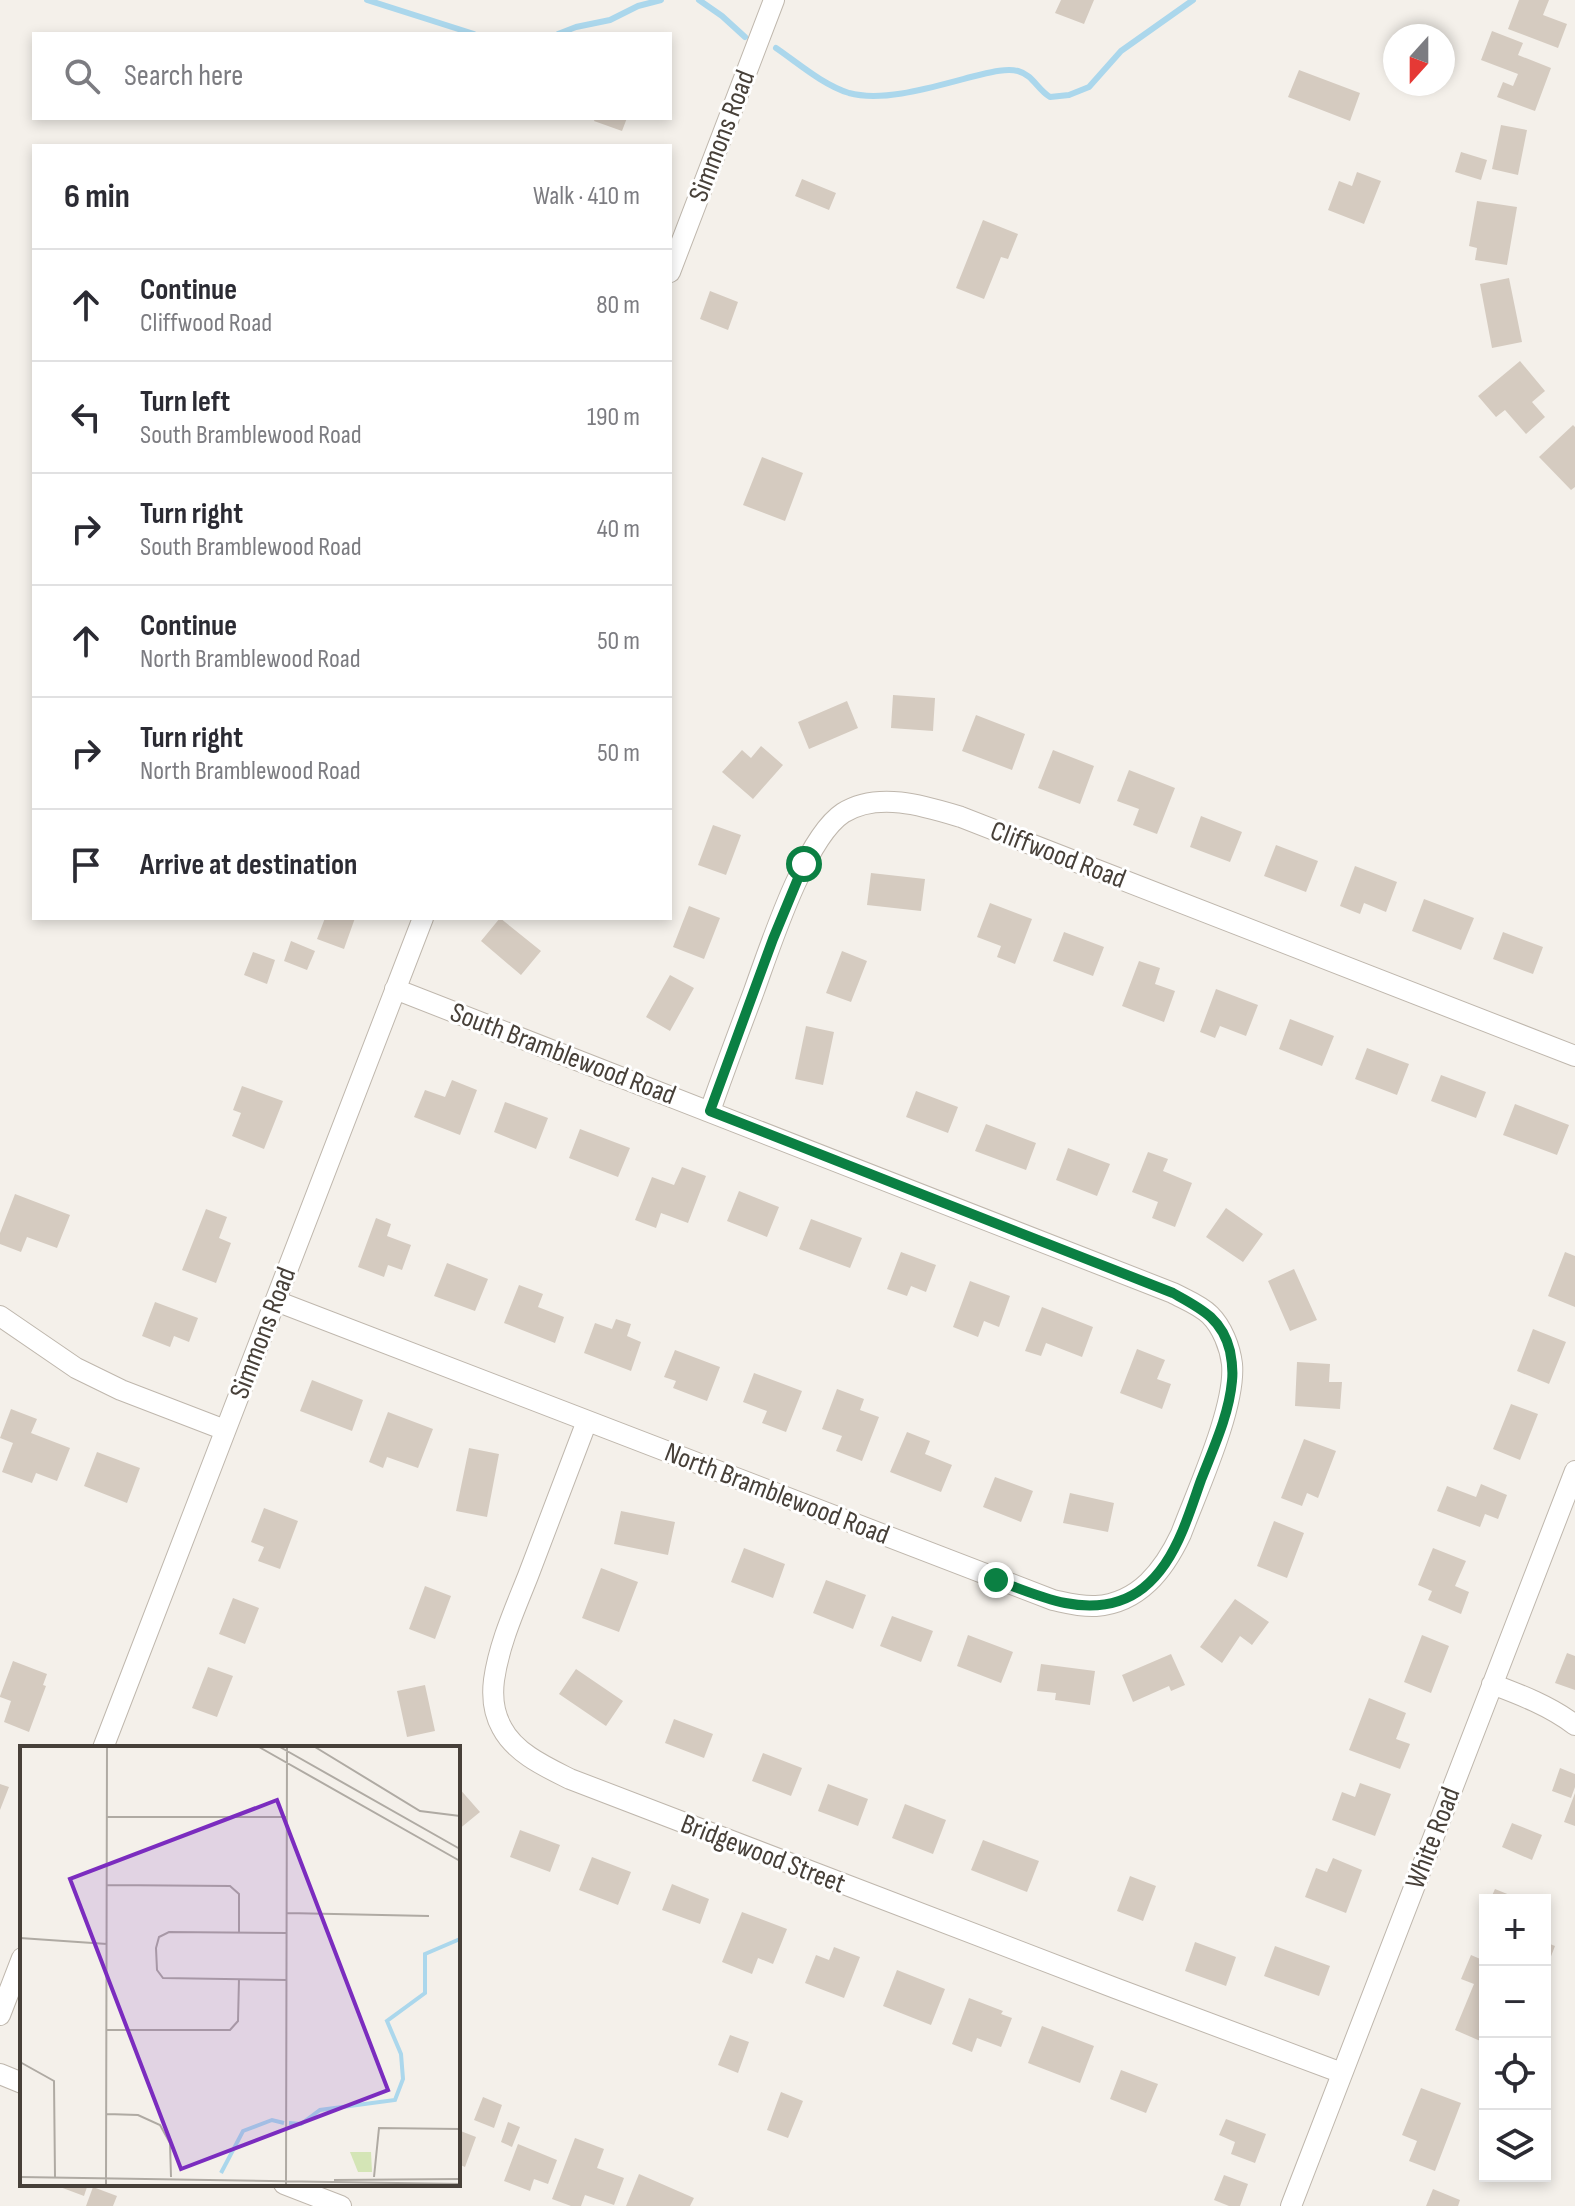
<!DOCTYPE html>
<meta charset="utf-8">
<style>
:root{--surface:#fff;--page:#f7f7f7;--text:#2b2b33;--muted:#7c7c81;--line:#e1e1e2}
body{margin:0;font-family:"Sofia Sans Condensed",sans-serif;background:var(--page);color:var(--text)}
.controls{position:absolute;right:24px;bottom:24px;display:grid;overflow:hidden;border-radius:0px;box-shadow:0 4px 12px #0003}
.controls button{width:72px;height:72px;display:grid;place-items:center;padding:0;border:0;border-bottom:2px solid var(--line);background:var(--surface);color:var(--text);font:40px sans-serif}
.compass{position:absolute;left:1383px;top:24px;width:72px;height:72px;border-radius:50%;background:var(--surface);box-shadow:0 4px 12px #0003;rotate:201deg}
.stop{position:absolute;width:24px;height:24px;margin:-18px;border:6px solid #0b8043;border-radius:50%;background:#fff}
.stop.end{background:#0b8043;border-color:#fff;box-shadow:0 2px 8px #0008}
.list{margin:0;padding:0;list-style:none}
h2{display:flex;justify-content:space-between;align-items:center;height:104px;margin:0;padding:0 32px;font-size:34px}
h2 small{font-size:26px;font-weight:400;color:var(--muted)}
.list li{display:grid;grid-template-columns:52px 1fr auto;gap:24px;align-items:center;box-sizing:border-box;height:112px;padding:0 32px;border-top:2px solid var(--line)}
.list b{display:block;font-size:30px;white-space:nowrap}
.list p{margin:0;font-size:26px;white-space:nowrap;color:var(--muted)}
.list em{font-size:26px;font-style:normal;color:var(--muted)}
.icon{flex:none;width:44px;height:44px;fill:none;stroke:currentColor;stroke-width:2;stroke-linecap:round;stroke-linejoin:round}
.map{position:relative;flex:none;width:1575px;height:2206px;overflow:hidden}
.search{position:absolute;background:var(--surface);box-shadow:0 4px 12px #0003;left:32px;top:32px;width:640px;height:88px;display:flex;align-items:center;gap:20px;box-sizing:border-box;padding:0 28px;border-radius:0px;color:var(--muted);font-size:30px}
.panel{position:absolute;background:var(--surface);box-shadow:0 4px 12px #0003;left:32px;top:144px;width:640px;height:776px;border-radius:0px}
.map>svg:first-child{display:block}
</style>
<div class="map">
<svg width="1575" height="2206" viewBox="0 0 1575 2206">
<rect width="100%" height="100%" fill="#f4f0ea"/>
<g fill="none" stroke-linecap="round" stroke-linejoin="round">
<path stroke="#abd7ec" stroke-width="6" d="M367 0 474 34
M699 0 722 16 745 37
M558 34 576 27 610 20 638 6 661 0
M776 48C798 63 823 85 849 93 885 103 939 85 975 76 988 73 1005 68 1018 71 1033 75 1037 89 1050 97L1069 95 1089 87 1121 51 1193 0"/>
</g>
<path fill="#d5cbc0" d="M1061 0H1094L1084 24 1055 13Z
M1519 0H1549L1543 15 1567 24 1558 48 1508 29Z
M1492 31 1523 43 1518 55 1551 68 1535 111 1497 97 1503 82 1513 86 1518 74 1481 60Z
M1299 70 1360 93 1350 121 1288 97Z
M595 118H627L622 131 594 121Z
M1501 125 1527 130 1518 175 1492 169Z
M1461 152 1487 160 1481 180 1455 172Z
M1357 172 1381 181 1364 224 1328 210 1339 181 1352 186Z
M802 179 836 193 829 210 795 196Z
M1477 201 1517 207 1507 265 1475 260 1477 248 1469 246Z
M983 220 1018 234 1008 259 1001 257 984 299 956 288Z
M1509 278 1522 342 1492 348 1480 284Z
M710 291 738 302 728 330 700 319Z
M1520 361 1545 391 1532 402 1545 417 1526 434 1505 410 1496 417 1478 396Z
M1573 425 1575 427V487L1571 490 1539 457Z
M762 457 803 473 785 521 743 505Z
M893 695 935 698 933 731 891 728Z
M847 701 858 728 809 749 798 722Z
M976 715 1025 734 1012 770 962 751Z
M761 746 783 765 753 799 722 772 742 750 751 758Z
M1053 750 1094 766 1080 804 1038 788Z
M1129 770 1175 788 1157 834 1133 825 1139 809 1117 801Z
M1201 816 1242 832 1230 862 1190 847Z
M713 825 741 835 726 875 698 865Z
M1276 845 1318 861 1306 892 1264 876Z
M1355 866 1397 882 1386 912 1364 903 1360 914 1340 906Z
M871 873 925 879 921 911 867 905Z
M1424 899 1474 918 1461 950 1412 931Z
M990 903 1032 919 1015 964 997 957 1001 946 977 937Z
M689 906 720 918 704 959 673 947Z
M325 918H355L344 949 317 939Z
M500 918 541 951 521 975 481 941Z
M1064 932 1104 947 1093 976 1053 961Z
M1503 932 1543 947 1533 974 1493 959Z
M291 941 315 951 307 970 284 961Z
M842 951 867 961 851 1002 826 993Z
M253 952 275 960 267 984 244 975Z
M1139 961 1160 968 1155 984 1175 991 1164 1022 1122 1006Z
M670 975 694 988 670 1031 646 1017Z
M1216 989 1258 1005 1246 1036 1220 1026 1215 1038 1200 1032Z
M1290 1019 1334 1036 1322 1066 1279 1049Z
M806 1026 834 1032 823 1085 795 1079Z
M1367 1048 1409 1064 1397 1095 1355 1079Z
M1441 1075 1486 1092 1476 1118 1431 1101Z
M452 1080 477 1090 460 1135 414 1117 425 1090 445 1097Z
M242 1086 283 1101 264 1149 232 1136 241 1113 233 1110Z
M916 1091 958 1107 948 1133 906 1117Z
M505 1102 548 1118 536 1149 494 1132Z
M1515 1104 1569 1125 1557 1155 1503 1135Z
M986 1124 1036 1143 1026 1170 975 1151Z
M580 1129 630 1148 618 1177 569 1158Z
M1068 1148 1110 1164 1097 1196 1056 1180Z
M1148 1152 1168 1159 1163 1171 1192 1183 1175 1227 1152 1218 1158 1202 1132 1192Z
M682 1167 706 1176 688 1223 661 1213 656 1228 635 1220 652 1177 674 1185Z
M739 1191 779 1207 767 1237 727 1221Z
M15 1194 70 1215 57 1248 27 1237 21 1252 0 1244V1233Z
M1226 1208 1263 1234 1243 1262 1206 1237Z
M206 1209 227 1217 219 1238 231 1243 216 1283 182 1270Z
M376 1218 391 1224 387 1236 411 1245 402 1270 388 1265 384 1277 358 1267Z
M811 1219 862 1238 850 1268 799 1249Z
M901 1252 936 1265 926 1292 911 1286 907 1296 887 1289Z
M1565 1252 1575 1256V1307L1548 1296Z
M447 1263 488 1279 475 1311 434 1296Z
M1294 1269 1317 1320 1290 1331 1268 1281Z
M970 1281 1010 1296 999 1327 984 1321 978 1337 953 1327Z
M519 1285 543 1294 538 1307 564 1317 555 1343 504 1323Z
M155 1302 198 1318 189 1342 174 1336 170 1347 142 1336Z
M1042 1307 1093 1327 1082 1357 1046 1343 1041 1356 1025 1351Z
M616 1319 631 1324 627 1336 641 1342 631 1371 584 1353 595 1323 612 1329Z
M1533 1329 1566 1342 1549 1384 1517 1371Z
M1137 1349 1165 1360 1157 1379 1171 1384 1162 1409 1120 1393Z
M675 1350 720 1367 707 1401 673 1388 676 1381 664 1377Z
M1297 1362 1330 1364 1329 1382H1342L1340 1409 1295 1406Z
M754 1373 802 1391 786 1432 762 1423 767 1411 743 1402Z
M312 1380 363 1400 352 1431 300 1411Z
M837 1389 864 1399 860 1410 879 1417 862 1461 836 1451 842 1436 822 1429Z
M1511 1404 1538 1414 1520 1460 1493 1449Z
M11 1409 37 1419 31 1433 70 1448 57 1481 36 1473 32 1483 2 1472 13 1443 0 1438Z
M388 1412 433 1429 418 1468 387 1457 383 1468 369 1462Z
M907 1432 930 1441 925 1454 952 1465 941 1492 890 1472Z
M1304 1439 1336 1451 1318 1498 1307 1493 1302 1506 1281 1498Z
M469 1448 499 1454 487 1517 456 1511Z
M97 1452 140 1468 127 1503 84 1486Z
M995 1477 1033 1491 1021 1522 983 1507Z
M1481 1484 1507 1495 1498 1519 1485 1514 1480 1527 1437 1511 1447 1486 1476 1497Z
M1070 1493 1114 1503 1108 1532 1063 1523Z
M264 1508 298 1521 280 1569 258 1561 264 1547 251 1542Z
M621 1511 675 1522 668 1555 614 1544Z
M1274 1521 1304 1533 1287 1578 1257 1566Z
M744 1548 785 1564 773 1598 731 1582Z
M1433 1548 1466 1561 1455 1586 1469 1592 1461 1614 1428 1600 1432 1591 1418 1585Z
M601 1568 638 1582 619 1632 582 1618Z
M826 1580 866 1595 853 1629 813 1613Z
M425 1586 451 1596 435 1639 409 1629Z
M233 1598 259 1608 245 1644 219 1634Z
M1235 1599 1269 1622 1252 1645 1240 1636 1222 1663 1200 1647Z
M892 1616 933 1631 921 1662 880 1646Z
M968 1635 1013 1652 1001 1683 957 1666Z
M1422 1635 1449 1646 1431 1693 1404 1682Z
M1567 1653 1575 1656V1690L1555 1683Z
M1171 1654 1185 1685 1171 1691 1169 1686 1133 1702 1122 1675Z
M13 1661 47 1674 43 1685 46 1686 29 1732 4 1722 11 1701 0 1697V1696Z
M1041 1664 1095 1671 1090 1705 1055 1700 1056 1693 1037 1691Z
M208 1667 233 1676 217 1717 192 1708Z
M576 1669 623 1701 606 1726 559 1694Z
M425 1685 435 1731 407 1737 397 1691Z
M1369 1698 1406 1713 1396 1739 1410 1744 1400 1769 1349 1750Z
M674 1719 713 1734 704 1758 665 1743Z
M763 1753 802 1768 791 1796 752 1781Z
M1560 1768 1575 1774V1787L1571 1798 1552 1791Z
M1360 1783 1391 1794 1375 1836 1332 1820 1342 1792 1355 1797Z
M0 1784 9 1787 0 1810Z
M828 1784 868 1799 858 1826 818 1811Z
M458 1787 480 1812 458 1830Z
M1575 1793V1826L1564 1822Z
M905 1804 946 1820 933 1854 892 1838Z
M1512 1823 1542 1835 1532 1860 1502 1847Z
M520 1830 560 1845 550 1872 510 1857Z
M983 1840 1039 1861 1027 1892 971 1870Z
M592 1857 631 1872 618 1905 579 1890Z
M1333 1858 1362 1870 1346 1913 1305 1897 1316 1868 1327 1872Z
M1130 1876 1156 1886 1143 1921 1117 1911Z
M672 1884 709 1899 700 1924 662 1910Z
M1495 1889 1522 1900H1490Z
M742 1912 787 1929 773 1964 758 1958 752 1974 722 1962Z
M1195 1942 1236 1957 1226 1986 1185 1971Z
M1545 1942 1555 1946 1545 1972Z
M1275 1946 1330 1966 1319 1996 1264 1976Z
M834 1947 860 1957 844 1998 805 1983 816 1955 829 1960Z
M1471 1955 1485 1961V2043L1455 2030 1474 1984 1461 1979Z
M897 1970 945 1989 931 2025 883 2006Z
M969 1998 1003 2011 1001 2014 1012 2018 1001 2047 977 2038 972 2052 952 2044Z
M1042 2026 1094 2046 1080 2083 1028 2063Z
M730 2035 749 2042 738 2073 718 2065Z
M1121 2070 1158 2084 1146 2113 1110 2099Z
M1421 2088 1461 2103 1435 2171 1409 2161 1417 2141 1402 2135Z
M781 2092 803 2101 788 2138 767 2130Z
M483 2097 502 2105 494 2128 474 2120Z
M1226 2119 1266 2134 1255 2163 1231 2154 1235 2142 1219 2135Z
M508 2122 520 2127 512 2147 501 2142Z
M458 2130 476 2137 465 2167 458 2164Z
M575 2138 604 2149 597 2168 624 2178 614 2205 585 2195 581 2206H571L552 2199Z
M518 2144 557 2160 548 2184 534 2179 530 2191 504 2181Z
M639 2174 694 2198 690 2206H626Z
M1224 2175 1248 2184 1240 2206H1229L1214 2200Z
M52 2184H88L84 2196Z
M93 2187 117 2196 113 2206H86Z
M1433 2189 1460 2200 1458 2206H1426Z"/>
<g fill="none" stroke-linecap="round" stroke-linejoin="round">
<defs>
<path id="street" d="M670 272 774 0
M710 1111C724 1071 739 1031 754 991 770 947 805 838 843 813 878 791 925 806 961 817L1575 1056
M276 1301 1053 1600C1067 1603 1081 1607 1096 1606 1139 1603 1164 1570 1181 1534 1197 1491 1236 1407 1232 1364 1230 1347 1222 1327 1210 1315 1200 1305 1184 1299 1173 1293L395 989
M0 1316 76 1368 121 1390 225 1430
M587 1421C568 1472 548 1524 528 1576 515 1609 499 1644 494 1680 492 1696 494 1714 502 1728 515 1753 546 1767 570 1779L1115 1988 1342 2073
M1492 1684C1521 1695 1550 1706 1575 1725
M103 1748 423 918
M0 2015 22 1958
M0 2074 22 2083
M284 2184 341 2206
M1291 2206 1575 1471"/>
</defs>
<use href="#street" stroke="#bfb7ad" stroke-width="22"/>
<use href="#street" stroke="#fff" stroke-width="20"/>
</g>
<g fill="none" stroke-linecap="round" stroke-linejoin="round">
<path stroke="#0b8043" stroke-width="10" d="M804 864 773 939 710 1111 1173 1293C1200 1308 1222 1318 1230 1351 1232 1361 1233 1372 1232 1381 1229 1415 1213 1449 1201 1480 1191 1508 1182 1539 1165 1564 1154 1580 1138 1595 1119 1601 1077 1615 1035 1594 996 1580"/>
</g>
<g text-anchor="middle" dominant-baseline="central" stroke-width="6" stroke-linejoin="round" paint-order="stroke">
<g font-size="28" fill="#474039" stroke="#fff">
<text transform="translate(722 136) rotate(-69)">Simmons Road</text>
<text transform="translate(1058 855) rotate(21)">Cliffwood Road</text>
<text transform="translate(563 1054) rotate(21)">South Bramblewood Road</text>
<text transform="translate(263 1333) rotate(-69)">Simmons Road</text>
<text transform="translate(777 1494) rotate(21)">North Bramblewood Road</text>
<text transform="translate(1433 1838) rotate(-69)">White Road</text>
<text transform="translate(763 1854) rotate(21)">Bridgewood Street</text>
</g>
</g>
<g transform="translate(20 1746)">
<rect width="440" height="440" fill="#f4f0ea"/>
<path d="M330 406H351L352 426H338Z" fill="#d4e5b6"/>
<path fill="none" stroke="#abd7ec" stroke-width="4" d="M269 377 281 378 300 364 375 354 383 333 381 308 367 275 405 247V208L440 193M201 427 223 385 252 374 264 377"/>
<path fill="none" stroke="#afaaa3" stroke-width="2" d="M239 1 440 115M260 1 440 103M295 1 400 65 440 70M87 71H267M87 139 210 140 219 148V186M267 167 409 170M267 187 149 186 139 191 136 202 137 224 143 232 267 234M0 192 87 198M87 284H210L218 275 219 233M0 316 34 335 35 431M87 368 118 369 140 379 150 397 151 431M0 431 440 438M354 431 359 382 440 383M314 434 440 433M86 439 87 1M266 439 267 1"/>
<path fill="#7b2cbf" fill-opacity="0.15" stroke="#7b2cbf" stroke-width="4" d="M257 54 368 344 161 423 50 133Z"/>
<rect width="440" height="440" fill="none" stroke="#474039" stroke-width="4"/>
</g>
</svg>
<div class="controls">
<button>+</button>
<button>−</button>
<button><svg class="icon" aria-label="locate" viewBox="0 0 24 24"><circle cx="12" cy="12" r="6"/><path d="M12 2v4M12 18v4M2 12h4M18 12h4"/></svg></button>
<button><svg class="icon" aria-label="layers" viewBox="0 0 24 24"><path d="M12 4l9 5-9 5-9-5zM3 14l9 5 9-5"/></svg></button>
</div>
<svg class="compass" viewBox="-18 -18 36 36"><path d="M0-13l5 13h-10z" fill="#e53935"/><path d="M0 13l5-13h-10z" fill="#7c7c81"/></svg>
<div class="stop" style="left:804px;top:864px"></div>
<div class="stop end" style="left:996px;top:1580px"></div>
<div class="search"><svg class="icon" aria-label="search" viewBox="0 0 24 24"><circle cx="10" cy="10" r="6"/><path d="M15 15l6 6"/></svg>Search here</div>
<section class="panel">
<h2>6 min<small>Walk · 410 m</small></h2>
<ul class="list">
<li><svg class="icon" aria-label="ahead" viewBox="0 0 24 24"><path d="M12 20V5M6 11l6-6 6 6"/></svg><div><b>Continue</b><p>Cliffwood Road</p></div><em>80 m</em></li>
<li><svg class="icon" aria-label="left" viewBox="0 0 24 24"><path d="M17 20v-9H6M10 6l-5 5 5 5"/></svg><div><b>Turn left</b><p>South Bramblewood Road</p></div><em>190 m</em></li>
<li><svg class="icon" aria-label="right" viewBox="0 0 24 24"><path d="M7 20v-9h11M14 6l5 5-5 5"/></svg><div><b>Turn right</b><p>South Bramblewood Road</p></div><em>40 m</em></li>
<li><svg class="icon" aria-label="ahead" viewBox="0 0 24 24"><path d="M12 20V5M6 11l6-6 6 6"/></svg><div><b>Continue</b><p>North Bramblewood Road</p></div><em>50 m</em></li>
<li><svg class="icon" aria-label="right" viewBox="0 0 24 24"><path d="M7 20v-9h11M14 6l5 5-5 5"/></svg><div><b>Turn right</b><p>North Bramblewood Road</p></div><em>50 m</em></li>
<li><svg class="icon" aria-label="arrive" viewBox="0 0 24 24"><path d="M6 21V4h12l-3 4 3 4H6"/></svg><div><b>Arrive at destination</b></div></li>
</ul>
</section>
</div>
